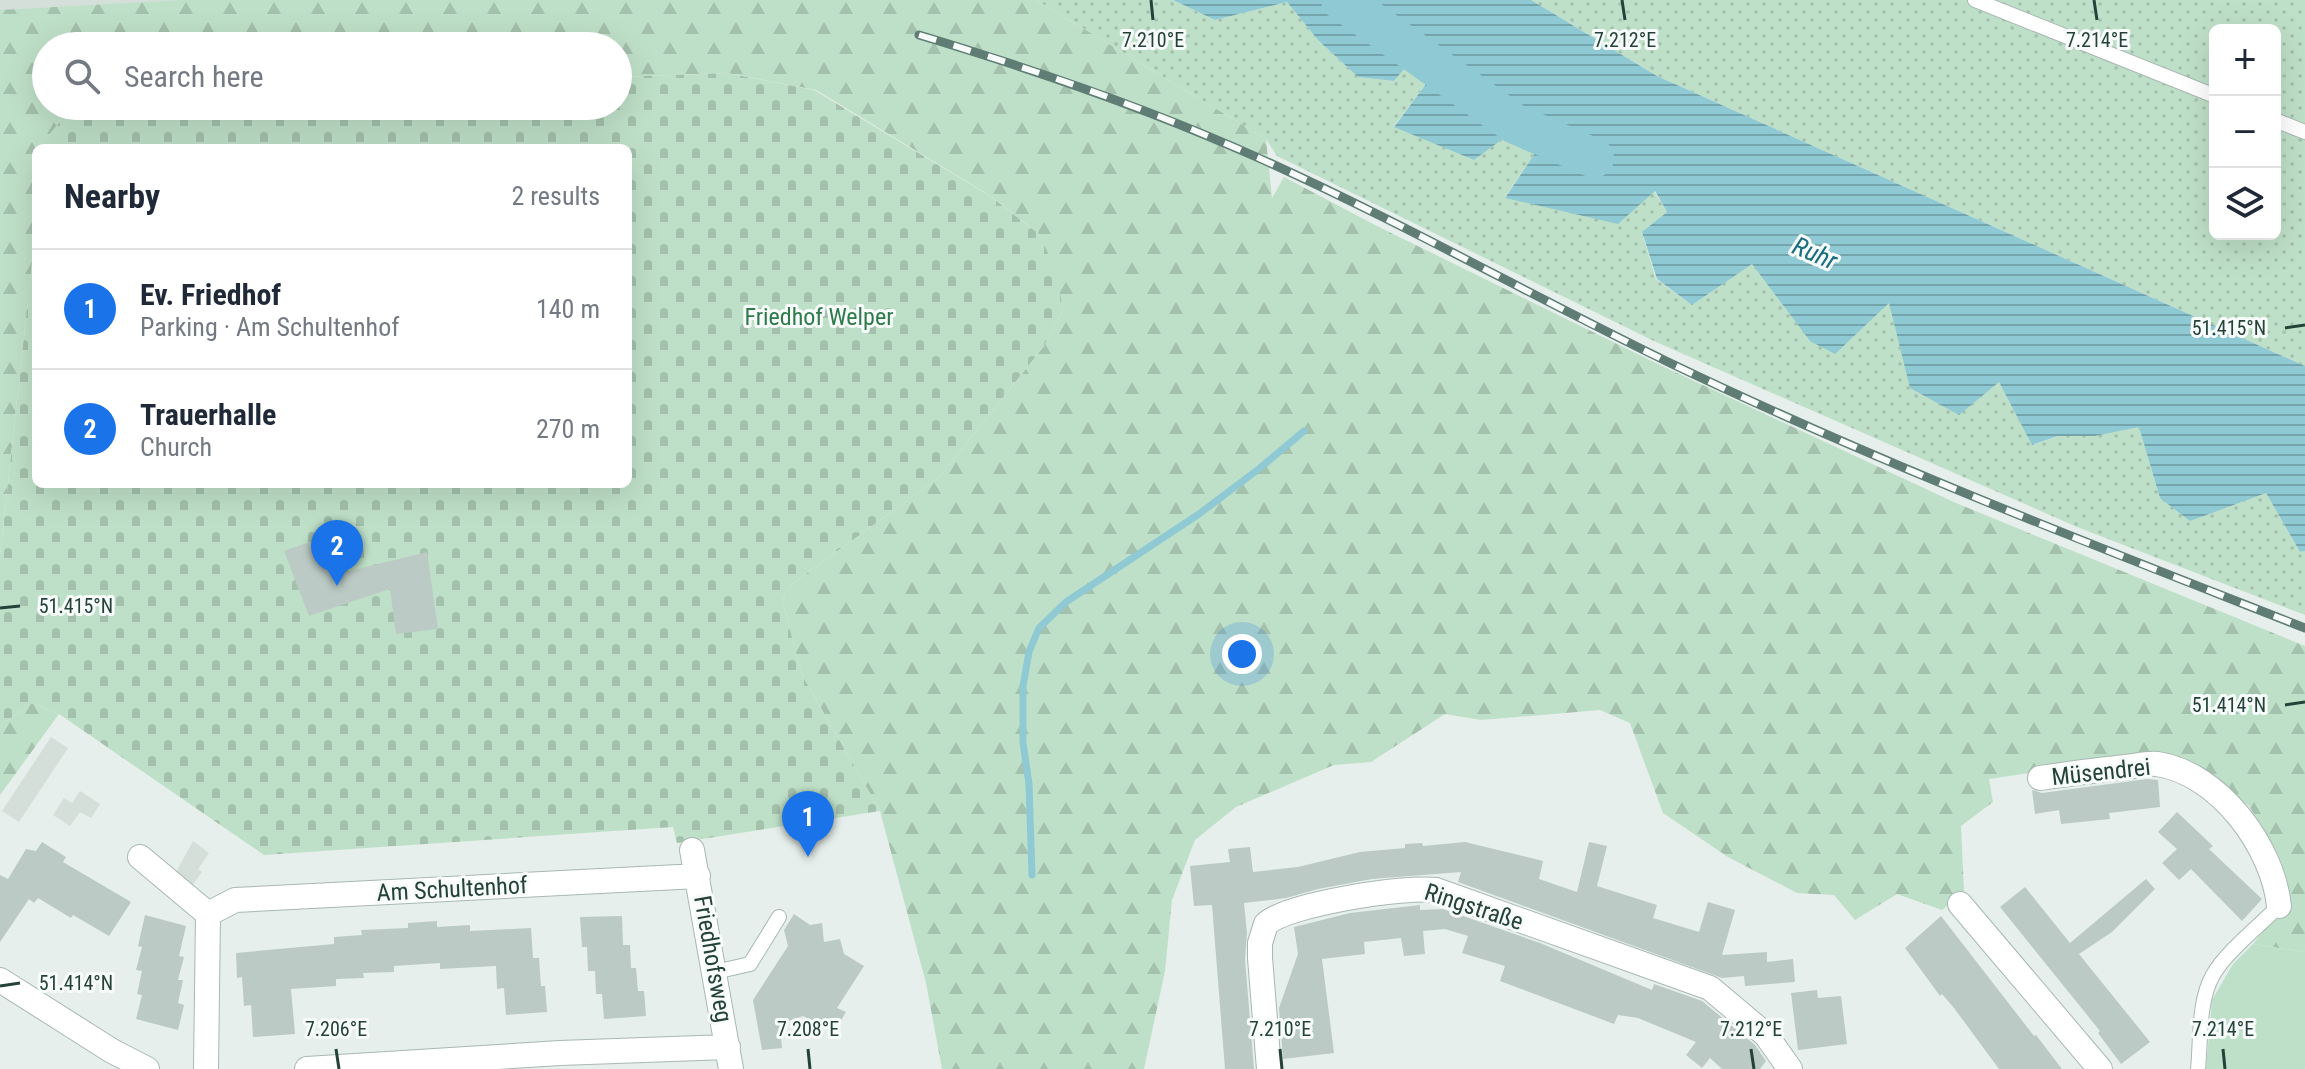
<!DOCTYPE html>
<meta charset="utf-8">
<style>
:root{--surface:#fff;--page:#f6f6f7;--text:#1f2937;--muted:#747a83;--line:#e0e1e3;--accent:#1a73e8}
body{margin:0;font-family:"Roboto Condensed",sans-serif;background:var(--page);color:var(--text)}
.controls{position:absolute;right:24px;top:24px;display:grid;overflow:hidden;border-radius:12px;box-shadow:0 8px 32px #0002}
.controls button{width:72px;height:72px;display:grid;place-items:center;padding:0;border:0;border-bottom:2px solid var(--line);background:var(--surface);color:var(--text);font:40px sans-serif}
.you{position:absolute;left:1242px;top:654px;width:28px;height:28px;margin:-20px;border:6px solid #fff;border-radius:50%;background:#1a73e8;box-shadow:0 0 0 12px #1a73e833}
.badge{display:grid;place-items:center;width:52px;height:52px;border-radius:50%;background:var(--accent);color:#fff;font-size:26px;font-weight:700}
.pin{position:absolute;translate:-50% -66px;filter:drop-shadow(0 2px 4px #0008)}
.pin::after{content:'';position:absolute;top:42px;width:28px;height:24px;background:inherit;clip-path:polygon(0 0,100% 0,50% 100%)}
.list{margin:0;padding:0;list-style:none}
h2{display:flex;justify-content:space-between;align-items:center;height:104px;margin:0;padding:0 32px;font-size:34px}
h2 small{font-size:26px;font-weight:400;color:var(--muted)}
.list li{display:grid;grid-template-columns:52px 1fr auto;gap:24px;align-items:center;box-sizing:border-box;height:120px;padding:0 32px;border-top:2px solid var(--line)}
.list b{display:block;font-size:30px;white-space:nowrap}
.list p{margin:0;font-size:26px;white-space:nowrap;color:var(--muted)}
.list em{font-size:26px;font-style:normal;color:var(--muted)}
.icon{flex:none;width:44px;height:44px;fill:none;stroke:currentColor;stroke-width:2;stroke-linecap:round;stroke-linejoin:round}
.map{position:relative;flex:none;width:2305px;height:1069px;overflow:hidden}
.search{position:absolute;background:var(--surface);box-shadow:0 8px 32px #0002;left:32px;top:32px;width:600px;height:88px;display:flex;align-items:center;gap:20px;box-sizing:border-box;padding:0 28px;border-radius:44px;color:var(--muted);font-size:30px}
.panel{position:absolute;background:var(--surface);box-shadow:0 8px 32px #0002;left:32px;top:144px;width:600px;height:344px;border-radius:12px}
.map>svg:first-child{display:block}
</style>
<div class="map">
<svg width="2305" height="1069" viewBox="0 0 2305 1069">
<defs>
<pattern id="grass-dots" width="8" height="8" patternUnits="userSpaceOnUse" patternTransform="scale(2)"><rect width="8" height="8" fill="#bfe0c8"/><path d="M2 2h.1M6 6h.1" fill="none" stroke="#a4c1ad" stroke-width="1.8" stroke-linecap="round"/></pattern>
<pattern id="forest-firs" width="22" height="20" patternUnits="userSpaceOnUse" patternTransform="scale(2)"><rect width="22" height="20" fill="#bfe0c8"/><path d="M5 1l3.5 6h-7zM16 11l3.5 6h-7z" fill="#a4c1ad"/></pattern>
<pattern id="cemetery-stones" width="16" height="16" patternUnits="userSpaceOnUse" patternTransform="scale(2)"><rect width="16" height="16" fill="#bfe0c8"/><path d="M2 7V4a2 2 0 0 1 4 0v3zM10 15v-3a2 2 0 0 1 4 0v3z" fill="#a4c1ad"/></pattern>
<pattern id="water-rules" width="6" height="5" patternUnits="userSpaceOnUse" patternTransform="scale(2)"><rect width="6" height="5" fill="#8ec9d4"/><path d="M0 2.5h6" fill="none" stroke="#74a5ad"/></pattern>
</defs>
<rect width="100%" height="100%" fill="#e6efeb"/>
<path fill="#d4dfda" d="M0 0H198L0 11Z
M51 737 68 748 19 822 2 811Z
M80 791 100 804 91 818 80 812 70 826 53 815 64 798 72 803Z
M193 841 209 853 198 869 202 872 191 887 174 876Z"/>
<path fill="url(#grass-dots)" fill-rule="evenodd" d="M1036 0H1173L1215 20 1287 2 1318 40 1358 77 1394 81 1422 48 1440 65 1394 126 1474 160 1522 124 1545 138 1505 197 1654 191 1667 212 1642 233 1656 279 1692 305 1752 263 1810 341 1890 302 1999 382 2033 445 2059 436H2095L2139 426 2160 498 2266 493 2300 552 2305 551V615L2077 527 1656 342 1277 156 1266 139Z
M1531 0H2305V366L1657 76ZM2215 30H2275V234H2215Z"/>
<path fill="url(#forest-firs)" d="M183 0H1036L1266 139 1272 198 1284 177 1375 225 1662 366 1956 503 2305 646V952L2253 944 2290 896 2272 844 2249 806 2194 768 2143 756 1989 779 1993 802 1961 826 1964 892 1942 910 1897 894 1855 920 1834 895 1797 893 1728 857 1663 813 1630 723 1600 710 1481 720 1445 714 1371 762 1334 765 1236 807 1195 840 1172 900 1165 971 1144 1069H942L926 983 880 811 802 675 782 599 793 583 940 477 1044 346 1063 310 1039 234 989 195 816 90 727 73 618 77V46H46V106H73L45 140V148H36V226L0 556V10Z
M32 703 59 714 0 795V726Z"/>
<path fill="url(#cemetery-stones)" d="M727 73 814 90 990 196 1039 234 1056 270 1063 310 1044 346 940 477 793 583 782 599 802 675 880 811 677 843 673 827 264 855 59 714 32 703 0 726V556L36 226V484H628V148H45V140L73 106H618V77Z"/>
<path fill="#bfe0c8" d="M2253 944 2305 952V1069H2206L2212 1000 2233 964Z"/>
<path fill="url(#water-rules)" d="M1173 0H1531L1657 76 2305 366V551L2300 552 2266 493 2190 521 2160 498 2139 427 2095 436H2058L2032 445 1999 382 1959 415 1910 388 1889 303 1835 354 1810 341 1752 264 1692 305 1657 279 1642 232 1667 212 1655 191 1618 224 1505 198 1545 138 1523 124 1474 160 1394 127 1440 65 1422 48 1394 81 1358 77 1318 40 1287 2 1215 20Z"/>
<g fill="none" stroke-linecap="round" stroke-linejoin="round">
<path stroke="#8ec9d4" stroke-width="7" d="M1032 875 1029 784 1023 743V686L1029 652 1039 628 1066 602 1199 514 1260 468 1304 431"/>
<path stroke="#8ec9d4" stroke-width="40" d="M1341 0 1515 124 1594 158"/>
</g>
<path fill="#bbcac4" d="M324 537 338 574 427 552 438 629 396 634 390 589 309 616 284 551Z
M2147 779 2158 780 2160 807 2109 813 2110 819 2061 824 2059 810 2035 814 2032 790 2042 793Z
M2177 812 2213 846 2209 849 2262 899 2242 921 2191 869 2179 880 2162 863 2177 849 2158 832Z
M42 842 66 857 63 862 131 902 109 936 73 915 71 918 38 898 34 903 29 899 0 942V875L8 879 26 849 36 851Z
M1465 842 1543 861 1539 879 1577 892 1589 842 1607 846 1597 886 1657 905 1653 918 1699 932 1708 902 1735 910 1722 955 1767 952V962L1793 959 1795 982 1745 986 1744 976 1722 978 1458 882 1461 872 1372 879 1318 889 1286 898 1244 903 1247 933 1245 959 1254 1069H1225L1212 905 1194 906 1190 866 1230 862 1228 849 1250 847 1253 872 1298 867 1360 852 1405 848V844L1422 843 1423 846Z
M2146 879 2155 889 2112 932 2079 954 2150 1042 2121 1064 2098 1033 2100 1031 2000 907 2025 887 2070 943Z
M1420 905V910L1443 909 1540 943 1652 990 1654 984 1702 1001 1755 1045 1766 1061 1760 1069H1722L1710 1058 1702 1068 1686 1055 1696 1042 1638 1018 1618 1015 1614 1024 1500 981 1505 966 1462 953 1468 936 1445 929 1423 931 1425 954 1404 956 1401 938 1364 942 1365 954 1322 959 1334 1053 1283 1059 1279 1008 1298 954 1294 927 1350 913Z
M794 914 810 925 822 923 824 942 840 939 844 954 864 966 837 1008 846 1012 834 1032 803 1016 780 1024 782 1048 762 1050 753 1000 788 946 784 930Z
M145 915 186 926 179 956 184 957 178 980H183L178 1003 184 1005 178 1030 136 1019 142 995 137 994 142 971 136 970 142 947 138 946Z
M622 916 623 945H630L631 968H636L638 991H644L646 1016 604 1019 602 994H596L595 971H588L587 947H582L580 917Z
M1941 916 2034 1036 2036 1035 2062 1069H1999L1954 1008 1942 994 1940 996 1905 948Z
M437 921V927L470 925V931L531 928 533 958H539L541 986H545L547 1012 506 1015 504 988 497 989 496 966 440 969V963L394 966V972L363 973 364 978 336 979V986L291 989 295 1034 253 1037 251 1005 244 1006 242 977 237 978 236 953 334 944V937L362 935 361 930 408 928V923Z
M1817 990 1818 998 1841 996 1847 1044 1798 1050 1791 993Z"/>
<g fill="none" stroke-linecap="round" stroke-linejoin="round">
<defs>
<path id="lane" d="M1975 0 2215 96
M2275 120 2305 132
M715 972 750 964 779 917
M2198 1069C2201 1040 2198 1001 2213 975 2225 953 2260 925 2279 906"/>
<path id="street" d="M2040 778C2068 774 2097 770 2126 767 2136 766 2147 763 2157 764 2219 773 2273 847 2279 906
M692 850 731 1069
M140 857 208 914
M1960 904 2100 1069
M208 914 235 900 698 876
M0 980 112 1051 147 1069
M206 1069 208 914
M307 1069 560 1053 728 1047
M1269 1069 1260 958V943L1266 924C1287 904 1406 886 1436 890L1710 988 1766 1035 1790 1069"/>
</defs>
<use href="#lane" stroke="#a8b8b2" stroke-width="16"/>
<use href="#street" stroke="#a8b8b2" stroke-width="26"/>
<use href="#lane" stroke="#fff" stroke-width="14"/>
<use href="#street" stroke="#fff" stroke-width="24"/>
<defs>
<path id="rail" d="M919 35C1036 70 1150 109 1261 159 1399 221 1532 296 1668 362 1876 462 2091 544 2305 628"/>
</defs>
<use href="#rail" stroke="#5f7d75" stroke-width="9"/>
<use href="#rail" stroke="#f7fbf9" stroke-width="6" stroke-dasharray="18" stroke-linecap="butt"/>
</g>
<path fill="none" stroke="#24423a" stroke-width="3" d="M1151 0 1153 20M1622 0 1625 20M2094 0 2097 20M2285 328 2305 325M0 608 20 606M2285 705 2305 702M0 986 20 983M336 1049 339 1069M808 1049 810 1069M1280 1049 1282 1069M1751 1049 1754 1069M2223 1049 2225 1069"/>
<g text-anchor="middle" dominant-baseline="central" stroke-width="6" stroke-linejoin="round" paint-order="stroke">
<g font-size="24" fill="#2d7a4b" stroke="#f7fbf9">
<text x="819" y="317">Friedhof Welper</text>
</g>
<g font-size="24" fill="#24423a" stroke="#f7fbf9">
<text transform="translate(2101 772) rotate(-6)">Müsendrei</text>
<text transform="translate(452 889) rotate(-3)">Am Schultenhof</text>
<text transform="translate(1474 907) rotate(18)">Ringstraße</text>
<text transform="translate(713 959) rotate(80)">Friedhofsweg</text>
</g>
<g font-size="26" font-style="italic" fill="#1c6f80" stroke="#f7fbf9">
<text transform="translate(1815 253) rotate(23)">Ruhr</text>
</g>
</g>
<g font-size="20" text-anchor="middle" fill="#24423a" stroke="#f7fbf9" stroke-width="6" stroke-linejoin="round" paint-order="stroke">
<text x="1153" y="47">7.210°E</text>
<text x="1625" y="47">7.212°E</text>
<text x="2097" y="47">7.214°E</text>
<text x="2229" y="335">51.415°N</text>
<text x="76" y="613">51.415°N</text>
<text x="2229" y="712">51.414°N</text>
<text x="76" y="990">51.414°N</text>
<text x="336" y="1036">7.206°E</text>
<text x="808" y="1036">7.208°E</text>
<text x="1280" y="1036">7.210°E</text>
<text x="1751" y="1036">7.212°E</text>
<text x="2223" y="1036">7.214°E</text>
</g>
</svg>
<div class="controls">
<button>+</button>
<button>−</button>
<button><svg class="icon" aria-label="layers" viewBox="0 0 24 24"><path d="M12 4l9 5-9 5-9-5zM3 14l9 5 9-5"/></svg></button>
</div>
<div class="you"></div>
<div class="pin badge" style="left:808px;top:857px">1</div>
<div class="pin badge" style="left:337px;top:586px">2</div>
<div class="search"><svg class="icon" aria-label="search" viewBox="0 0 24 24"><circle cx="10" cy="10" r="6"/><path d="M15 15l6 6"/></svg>Search here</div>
<section class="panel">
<h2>Nearby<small>2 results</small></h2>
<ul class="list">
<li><span class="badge">1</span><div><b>Ev. Friedhof</b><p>Parking · Am Schultenhof</p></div><em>140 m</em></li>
<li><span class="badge">2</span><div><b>Trauerhalle</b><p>Church</p></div><em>270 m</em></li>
</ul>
</section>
</div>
